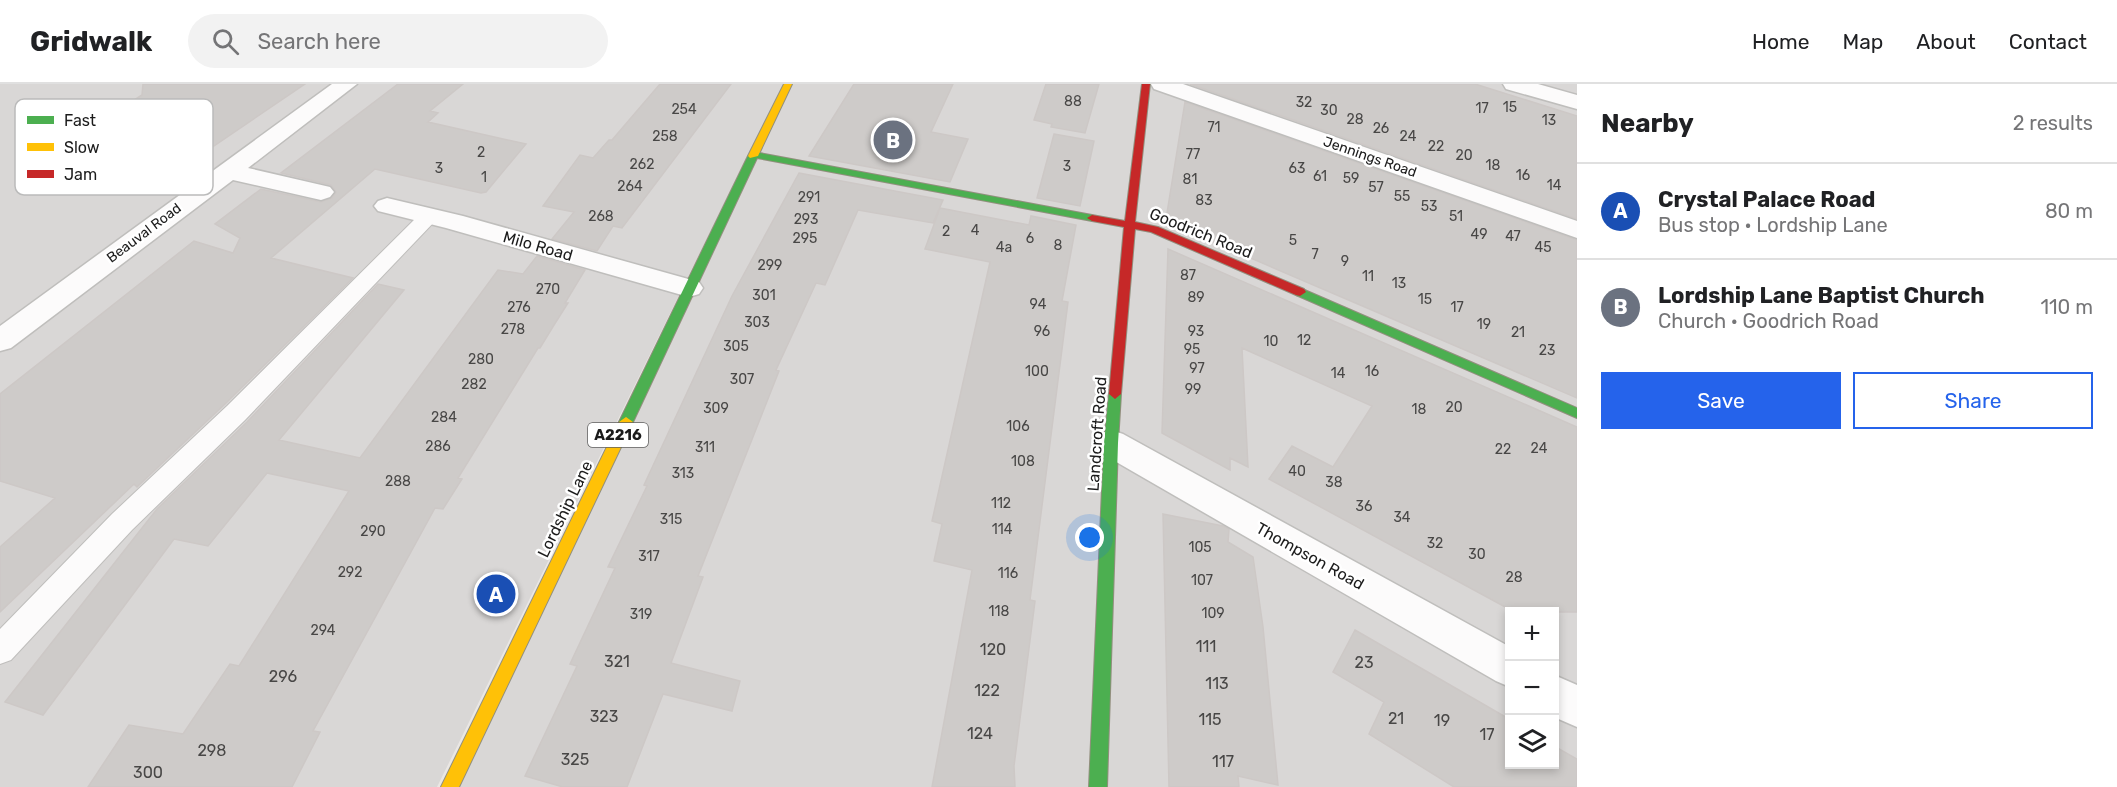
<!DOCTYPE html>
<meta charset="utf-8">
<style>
:root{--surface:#fff;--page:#f2f2f2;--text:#202124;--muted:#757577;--line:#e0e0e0;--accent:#2563eb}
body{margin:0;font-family:Rubik,sans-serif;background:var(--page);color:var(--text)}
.controls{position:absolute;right:18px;bottom:18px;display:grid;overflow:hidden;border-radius:0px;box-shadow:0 3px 9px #0003}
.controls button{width:54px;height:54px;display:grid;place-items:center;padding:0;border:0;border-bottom:2px solid var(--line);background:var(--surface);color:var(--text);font:30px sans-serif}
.you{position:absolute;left:1090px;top:454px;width:21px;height:21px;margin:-15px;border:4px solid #fff;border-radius:50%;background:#1a73e8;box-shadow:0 0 0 9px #1a73e833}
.badge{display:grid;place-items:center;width:39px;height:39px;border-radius:50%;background:var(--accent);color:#fff;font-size:20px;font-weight:700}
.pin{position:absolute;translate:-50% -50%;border:3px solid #fff;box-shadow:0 2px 6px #0006}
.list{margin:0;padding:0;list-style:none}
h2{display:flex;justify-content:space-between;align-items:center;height:78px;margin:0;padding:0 24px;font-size:26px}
h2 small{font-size:20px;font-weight:400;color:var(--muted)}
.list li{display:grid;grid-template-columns:39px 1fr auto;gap:18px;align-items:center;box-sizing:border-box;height:96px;padding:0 24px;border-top:2px solid var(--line)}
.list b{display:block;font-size:22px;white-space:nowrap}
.list p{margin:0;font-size:20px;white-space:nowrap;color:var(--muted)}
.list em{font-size:20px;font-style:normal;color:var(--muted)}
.actions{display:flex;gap:12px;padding:18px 24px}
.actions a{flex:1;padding:14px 0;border:2px solid var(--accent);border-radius:0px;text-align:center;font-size:21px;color:var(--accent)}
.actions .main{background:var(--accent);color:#fff}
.icon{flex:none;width:33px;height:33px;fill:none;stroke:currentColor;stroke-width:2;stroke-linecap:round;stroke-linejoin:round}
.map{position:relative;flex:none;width:1577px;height:703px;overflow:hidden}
header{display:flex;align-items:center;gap:36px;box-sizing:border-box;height:84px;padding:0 30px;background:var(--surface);border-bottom:2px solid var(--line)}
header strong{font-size:28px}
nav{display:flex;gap:33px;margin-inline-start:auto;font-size:21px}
.search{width:420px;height:54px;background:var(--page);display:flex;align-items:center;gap:15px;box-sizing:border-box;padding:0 21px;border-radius:33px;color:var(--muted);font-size:22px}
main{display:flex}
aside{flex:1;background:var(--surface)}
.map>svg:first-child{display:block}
</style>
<header>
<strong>Gridwalk</strong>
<div class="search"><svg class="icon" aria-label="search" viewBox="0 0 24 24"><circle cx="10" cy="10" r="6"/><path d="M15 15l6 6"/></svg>Search here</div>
<nav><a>Home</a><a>Map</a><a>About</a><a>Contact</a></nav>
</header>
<main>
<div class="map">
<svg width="1577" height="703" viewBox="0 0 1577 703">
<rect width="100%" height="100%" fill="#eae7e4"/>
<path fill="#d9d7d6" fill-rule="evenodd" d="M0 0H783L437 703H0Z
M788 0H1577V703H450ZM1510 528H1554V680H1510Z"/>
<path fill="#cecbc9" stroke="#cdc8c6" stroke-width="1.5" d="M143 0H305L152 104 71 57 142 11Z
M398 0H463L430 27 438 29 428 38 526 60 486 108 481 109 375 85 271 174 353 194 225 320 137 403 134 400 0 528V463L55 414 0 397V310L194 157 233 169 240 154 215 140 261 105 321 118 332 114 336 108 331 101 281 89Z
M660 0H731L622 144 613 142 597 167 552 155 574 128 543 122 580 71 593 74 609 56H612Z
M854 0H953L931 48 968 55 950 98 809 72Z
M1046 0H1099L1085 49 1051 43 1052 40 1034 36Z
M1190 0H1475L1577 32V135Z
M1185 18 1577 156V314L1169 139V129H1167Z
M1054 50 1094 57 1080 122 1037 114Z
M799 89 943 116 933 139 858 126 825 201 816 199 776 286 779 287 698 492 703 493 671 579 740 597 732 627 663 610 627 703H563L525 692 577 582 570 580 615 484 608 483 647 402 644 401 732 212Z
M940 124 1029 141 1031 132 1076 141 1062 217 1068 218 1030 516 1035 517 1014 682 1015 703H932L972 486 934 477 942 440 932 437 990 178 925 165Z
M1168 165 1577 343V528H1515L1509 525 1269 395 1292 362 1333 383 1372 322 1242 264 1248 383 1230 374V386L1162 349Z
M537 172 585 186 565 219H568L554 241 540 264H538L458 394 462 395 443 425 435 424 313 647 320 648 292 703H88L129 641 183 650 230 580 239 582 349 407 267 389 208 462 174 455 43 631 5 618 157 425 247 338 378 200 404 206 279 356 360 374 498 186 523 190Z
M1163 430 1223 442 1229 445 1228 458 1253 473 1263 543 1278 701 1238 692 1239 703H1169Z
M1355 546 1509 635V681H1554V662L1577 675V703H1454L1369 650 1384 618 1333 588Z"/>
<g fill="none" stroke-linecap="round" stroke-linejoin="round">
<defs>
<path id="lane" d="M429 126 436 128 439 132 436 136 245 336 132 446 11 576 0 580V545L112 430 227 322 422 128Z"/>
<path id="street" d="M332 0H357L248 84 330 103 334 108 330 113 321 116 233 96 11 264 0 267V242Z
M1151 0H1183L1577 137V154L1154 5Z
M1503 0H1538L1577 11V25L1506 5Z
M387 114 463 132 699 198 703 204 699 210 689 213 446 144 378 127 374 122 378 117Z
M1111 346 1123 350 1510 563V603L1496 597 1099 368 1094 359 1099 350Z
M1554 591 1577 601V643L1554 633Z"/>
<path id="fast" d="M754 68 1092 131 1097 134 1092 137 757 74 633 338 631 342H621L619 338 748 72Z
M1300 204 1577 324V334L1296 211 1294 208Z
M1115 305 1121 310 1118 359 1107 703H1089L1104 359 1109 310Z"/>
<path id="slow" d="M784 0H792L758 72 750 74 748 72Z
M626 333 633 338 459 703H441L619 338Z"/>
<path id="jam" d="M1142 0H1150L1135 138 1158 143 1304 205 1306 208 1300 212 1296 211 1151 148 1135 145 1121 310 1115 315 1109 310 1124 143 1092 137 1087 134 1092 131 1125 137Z"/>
</defs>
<use href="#lane" stroke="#bfbebc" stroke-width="2"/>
<use href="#street" stroke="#bfbebc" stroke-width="3"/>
<use href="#fast" stroke="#928f7e" stroke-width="2"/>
<use href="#slow" stroke="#928f7e" stroke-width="2"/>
<use href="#jam" stroke="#928f7e" stroke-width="2"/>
<use href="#lane" fill="#fcfbfb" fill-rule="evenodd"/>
<use href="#street" fill="#fcfbfb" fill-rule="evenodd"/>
<use href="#fast" fill="#4caf50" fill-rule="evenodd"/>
<use href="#slow" fill="#ffc107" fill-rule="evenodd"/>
<use href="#jam" fill="#c62828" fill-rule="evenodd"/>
</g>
<g text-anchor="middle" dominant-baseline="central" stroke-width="5" stroke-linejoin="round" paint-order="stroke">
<g font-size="14" fill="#484746">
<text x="1073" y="17">88</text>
<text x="1304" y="18">32</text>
<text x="1510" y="23">15</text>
<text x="1482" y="24">17</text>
<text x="684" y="25">254</text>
<text x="1329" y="26">30</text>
<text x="1355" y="35">28</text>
<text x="1549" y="36">13</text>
<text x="1214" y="43">71</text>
<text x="1381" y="44">26</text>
<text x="665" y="52">258</text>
<text x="1408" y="52">24</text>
<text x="1436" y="62">22</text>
<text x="481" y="68">2</text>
<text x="1193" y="70">77</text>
<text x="1464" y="71">20</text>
<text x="642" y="80">262</text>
<text x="1493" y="81">18</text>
<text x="1067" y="82">3</text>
<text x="439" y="84">3</text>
<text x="1297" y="84">63</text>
<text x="1523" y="91">16</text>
<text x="1320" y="92">61</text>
<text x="484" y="93">1</text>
<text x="1351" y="94">59</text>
<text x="1190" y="95">81</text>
<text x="1554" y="101">14</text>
<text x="630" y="102">264</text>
<text x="1376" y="103">57</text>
<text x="1402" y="112">55</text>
<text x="809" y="113">291</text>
<text x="1204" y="116">83</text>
<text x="1429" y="122">53</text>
<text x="601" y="132">268</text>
<text x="1456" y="132">51</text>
<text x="806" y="135">293</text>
<text x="975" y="146">4</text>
<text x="946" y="147">2</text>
<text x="1479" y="150">49</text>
<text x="1513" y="152">47</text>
<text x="805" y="154">295</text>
<text x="1030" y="154">6</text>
<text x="1293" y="156">5</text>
<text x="1058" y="161">8</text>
<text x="1004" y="163">4a</text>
<text x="1543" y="163">45</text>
<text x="1315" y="170">7</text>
<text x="1345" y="177">9</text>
<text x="770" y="181">299</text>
<text x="1188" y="191">87</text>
<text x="1368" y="192">11</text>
<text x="1399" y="199">13</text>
<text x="548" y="205">270</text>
<text x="764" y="211">301</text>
<text x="1196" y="213">89</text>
<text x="1425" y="215">15</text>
<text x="1038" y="220">94</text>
<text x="519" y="223">276</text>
<text x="1457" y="223">17</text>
<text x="757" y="238">303</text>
<text x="1484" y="240">19</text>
<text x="513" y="245">278</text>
<text x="1042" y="247">96</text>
<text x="1196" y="247">93</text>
<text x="1518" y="248">21</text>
<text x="1304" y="256">12</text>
<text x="1271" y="257">10</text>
<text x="736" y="262">305</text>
<text x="1192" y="265">95</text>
<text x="1547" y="266">23</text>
<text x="481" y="275">280</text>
<text x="1197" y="284">97</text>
<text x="1037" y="287">100</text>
<text x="1372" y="287">16</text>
<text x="1338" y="289">14</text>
<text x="742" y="295">307</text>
<text x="474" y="300">282</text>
<text x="1193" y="305">99</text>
<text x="1454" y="323">20</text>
<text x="716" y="324">309</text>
<text x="1419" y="325">18</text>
<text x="444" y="333">284</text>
<text x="1018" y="342">106</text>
<text x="438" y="362">286</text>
<text x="705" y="363">311</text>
<text x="1539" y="364">24</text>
<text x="1503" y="365">22</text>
<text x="1023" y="377">108</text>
<text x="1297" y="387">40</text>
<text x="683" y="389">313</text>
<text x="398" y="397">288</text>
<text x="1334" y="398">38</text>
<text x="1001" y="419">112</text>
<text x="1364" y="422">36</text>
<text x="1402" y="433">34</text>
<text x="671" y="435">315</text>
<text x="1002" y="445">114</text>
<text x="373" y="447">290</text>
<text x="1435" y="459">32</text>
<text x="1200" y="463">105</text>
<text x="1477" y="470">30</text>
<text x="649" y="472">317</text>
<text x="350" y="488">292</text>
<text x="1008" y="489">116</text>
<text x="1514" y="493">28</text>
<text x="1202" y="496">107</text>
<text x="999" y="527">118</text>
<text x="1213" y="529">109</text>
<text x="641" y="530">319</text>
<text x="323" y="546">294</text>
</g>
<g font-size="14" fill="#1b1b1b" stroke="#fff">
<text transform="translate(1370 73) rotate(19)">Jennings Road</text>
<text transform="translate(144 149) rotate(-37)">Beauval Road</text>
</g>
<rect fill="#fff" stroke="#5f5f5f" stroke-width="1.5" x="588" y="339" width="60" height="24" rx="4.5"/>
<g font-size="15" font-weight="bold" fill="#1b1b1b">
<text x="618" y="351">A2216</text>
</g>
<g font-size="16" fill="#1b1b1b" stroke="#fff">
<text transform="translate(1201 149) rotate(22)">Goodrich Road</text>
<text transform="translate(538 162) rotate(16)">Milo Road</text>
<text transform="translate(1097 350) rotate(-86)">Landcroft Road</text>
<text transform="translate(565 425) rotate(-64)">Lordship Lane</text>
<text transform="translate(1310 472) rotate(29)">Thompson Road</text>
</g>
<g font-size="16" fill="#484746">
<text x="1206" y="562">111</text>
<text x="993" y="565">120</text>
<text x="617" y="577">321</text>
<text x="1364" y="578">23</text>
<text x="283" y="592">296</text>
<text x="1217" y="599">113</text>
<text x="987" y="606">122</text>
<text x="604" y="632">323</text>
<text x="1396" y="634">21</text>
<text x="1210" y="635">115</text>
<text x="1442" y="636">19</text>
<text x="980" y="649">124</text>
<text x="1487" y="650">17</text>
<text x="212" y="666">298</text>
<text x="575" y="675">325</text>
<text x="1223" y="677">117</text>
<text x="148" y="688">300</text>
</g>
</g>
<rect x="15" y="15" width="198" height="96" rx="9" fill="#fff" stroke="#bbb" stroke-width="1.5"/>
<rect x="27" y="32" width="27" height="8" fill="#4caf50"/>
<rect x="27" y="59" width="27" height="8" fill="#ffc107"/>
<rect x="27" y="86" width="27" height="8" fill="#c62828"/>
<g font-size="16" fill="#1b1b1b">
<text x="64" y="42">Fast</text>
<text x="64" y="69">Slow</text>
<text x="64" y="96">Jam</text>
</g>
</svg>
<div class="controls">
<button>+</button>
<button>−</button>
<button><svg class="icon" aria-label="layers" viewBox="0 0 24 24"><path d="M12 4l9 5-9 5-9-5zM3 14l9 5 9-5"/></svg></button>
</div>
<div class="you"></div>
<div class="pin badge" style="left:496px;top:510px;background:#1a4fb4">A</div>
<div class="pin badge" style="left:893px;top:56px;background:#6b7280">B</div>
</div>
<aside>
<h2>Nearby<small>2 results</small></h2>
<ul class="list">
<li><span class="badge" style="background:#1a4fb4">A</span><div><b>Crystal Palace Road</b><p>Bus stop · Lordship Lane</p></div><em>80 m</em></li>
<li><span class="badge" style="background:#6b7280">B</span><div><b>Lordship Lane Baptist Church</b><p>Church · Goodrich Road</p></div><em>110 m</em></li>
</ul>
<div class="actions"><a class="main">Save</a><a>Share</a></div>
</aside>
</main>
